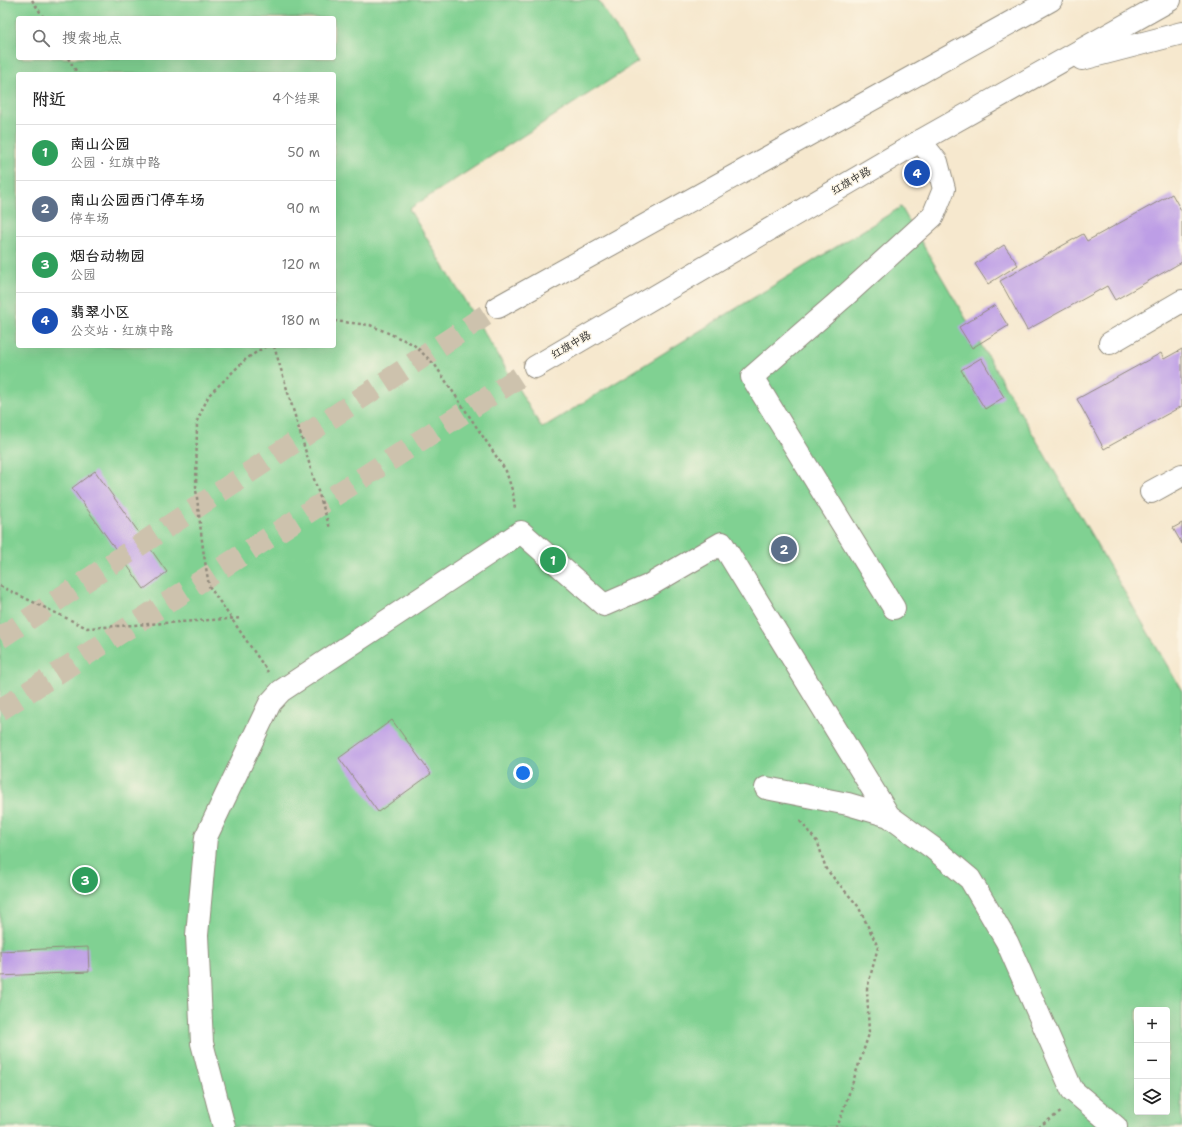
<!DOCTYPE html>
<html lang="zh">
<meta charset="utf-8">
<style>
:root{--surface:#fff;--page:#f6f6f6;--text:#222;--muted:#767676;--line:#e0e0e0;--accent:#b5179e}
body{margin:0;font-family:"Shantell Sans","LXGW WenKai TC",sans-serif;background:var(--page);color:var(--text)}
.controls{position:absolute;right:12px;bottom:12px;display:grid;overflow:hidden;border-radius:4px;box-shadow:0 4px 16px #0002}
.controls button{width:36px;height:36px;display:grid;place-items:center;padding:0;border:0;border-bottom:1px solid var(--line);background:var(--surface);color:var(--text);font:20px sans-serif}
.you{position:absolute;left:523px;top:773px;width:14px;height:14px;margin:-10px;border:3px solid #fff;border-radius:50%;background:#1a73e8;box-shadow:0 0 0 6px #1a73e833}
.badge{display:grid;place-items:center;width:26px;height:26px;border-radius:50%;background:var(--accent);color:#fff;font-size:13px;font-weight:700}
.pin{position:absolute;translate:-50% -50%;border:2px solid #fff;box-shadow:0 1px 4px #0006}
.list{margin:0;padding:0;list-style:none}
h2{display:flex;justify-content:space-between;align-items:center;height:52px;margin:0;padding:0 16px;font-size:17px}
h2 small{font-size:13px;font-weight:400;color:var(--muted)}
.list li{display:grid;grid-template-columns:26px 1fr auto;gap:12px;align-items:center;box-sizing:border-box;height:56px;padding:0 16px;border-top:1px solid var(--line)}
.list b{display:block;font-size:15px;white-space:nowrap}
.list p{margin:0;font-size:13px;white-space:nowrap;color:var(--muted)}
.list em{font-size:13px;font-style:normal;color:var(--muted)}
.icon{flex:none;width:22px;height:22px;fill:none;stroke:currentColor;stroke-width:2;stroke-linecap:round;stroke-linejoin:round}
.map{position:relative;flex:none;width:1182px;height:1127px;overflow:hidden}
.search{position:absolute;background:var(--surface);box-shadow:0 4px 16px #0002;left:16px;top:16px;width:320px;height:44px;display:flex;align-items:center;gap:10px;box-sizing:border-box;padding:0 14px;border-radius:4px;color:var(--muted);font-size:15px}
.panel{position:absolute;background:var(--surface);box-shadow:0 4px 16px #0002;left:16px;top:72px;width:320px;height:276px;border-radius:4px}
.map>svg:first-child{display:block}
</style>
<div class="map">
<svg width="1182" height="1127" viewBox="0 0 1182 1127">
<rect width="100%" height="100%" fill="#fcf5e5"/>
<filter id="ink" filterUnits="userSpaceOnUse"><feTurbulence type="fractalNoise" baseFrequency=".025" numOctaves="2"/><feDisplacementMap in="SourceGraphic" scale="8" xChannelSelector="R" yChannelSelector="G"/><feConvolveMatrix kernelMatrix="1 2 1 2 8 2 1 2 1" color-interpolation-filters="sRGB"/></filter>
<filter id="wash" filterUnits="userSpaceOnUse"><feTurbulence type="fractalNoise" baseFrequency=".012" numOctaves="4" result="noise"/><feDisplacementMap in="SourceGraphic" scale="16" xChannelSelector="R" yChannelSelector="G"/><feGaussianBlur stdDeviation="0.9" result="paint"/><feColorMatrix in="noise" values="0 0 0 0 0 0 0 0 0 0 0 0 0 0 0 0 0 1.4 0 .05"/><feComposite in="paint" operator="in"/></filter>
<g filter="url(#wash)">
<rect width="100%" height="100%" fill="#f6e8ce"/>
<path fill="#80d192" stroke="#567e5e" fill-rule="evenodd" d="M0 0H598L638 62 409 209 542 428 901 207 1182 691V1127H0ZM18 18H334V58H18ZM18 74H334V346H18ZM1137 1010H1167V1112H1137Z"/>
<g id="blocks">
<path fill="#bd9ee6" d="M1172 194 1182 212V262L1115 300 1107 286 1027 330 1000 281 1083 234 1087 241Z
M1004 245 1018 265 988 284 975 264Z
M995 305 1008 326 972 348 959 327Z
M1182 349V406L1104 449 1077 399 1161 353 1164 359Z
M981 358 1004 397 985 409 961 370Z
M95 471 167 572 144 589 72 488Z
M1182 523V544L1173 528Z
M392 720 431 774 378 812 339 758Z
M88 947 89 972 0 976V951Z"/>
</g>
</g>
<g filter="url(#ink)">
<use href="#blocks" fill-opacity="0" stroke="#908a7c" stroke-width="1"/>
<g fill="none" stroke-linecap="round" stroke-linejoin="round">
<path stroke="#cdc2ad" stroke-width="22" stroke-dasharray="22 11" stroke-linecap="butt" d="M0 638 498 307
M0 710 535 367"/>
<defs>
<path id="minor" d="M1110 343 1182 301
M1151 492 1182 475
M894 608 752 377 845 296 933 216 944 189 937 162 920 141
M766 788 848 804 889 816
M224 1127 202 1043 197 935 206 837 270 703 281 691 521 532 604 605 648 586 722 543 889 816 933 848 970 879 1007 942 1072 1090 1116 1127"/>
<path id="major" d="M1082 59 1182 33
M498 307 1051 0
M535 367 920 141 1170 0"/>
</defs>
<use href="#minor" stroke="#908a7c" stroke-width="24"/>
<use href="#major" stroke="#908a7c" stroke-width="24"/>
<path stroke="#908a7c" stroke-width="2.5" stroke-dasharray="3 3" stroke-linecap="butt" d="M32 0 44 18
M68 58 78 74
M334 321 370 325 413 344 435 365 506 471 513 493 515 509
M266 346 246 359 209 395 197 421 196 489 203 549 209 586 268 672
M274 346 313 476 330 528
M0 586 87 628 242 618
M800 821 818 843 826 869 858 906 878 947 867 989 869 1034 840 1120 836 1127
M1038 1127 1061 1112"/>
<use href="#minor" stroke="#fff" stroke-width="22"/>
<use href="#major" stroke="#fff" stroke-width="22"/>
</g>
</g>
<g text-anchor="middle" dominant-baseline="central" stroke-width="3" stroke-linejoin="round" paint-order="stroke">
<g font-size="11" fill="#2b2b2b" stroke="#fcf5e5">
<text transform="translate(851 181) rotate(-30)">红旗中路</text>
<text transform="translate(571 345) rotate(-30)">红旗中路</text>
</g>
</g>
</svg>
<div class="controls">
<button>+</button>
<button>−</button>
<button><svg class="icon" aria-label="layers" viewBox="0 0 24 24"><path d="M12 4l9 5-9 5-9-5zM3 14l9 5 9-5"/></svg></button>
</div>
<div class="you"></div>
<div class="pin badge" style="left:553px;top:560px;background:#2e9e5b">1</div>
<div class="pin badge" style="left:784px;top:549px;background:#5c6f8a">2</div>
<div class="pin badge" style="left:85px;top:880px;background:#2e9e5b">3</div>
<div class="pin badge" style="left:917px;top:173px;background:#1a4fb4">4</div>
<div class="search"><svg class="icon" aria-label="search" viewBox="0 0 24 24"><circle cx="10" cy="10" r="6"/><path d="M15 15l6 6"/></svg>搜索地点</div>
<section class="panel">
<h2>附近<small>4个结果</small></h2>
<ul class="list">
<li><span class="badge" style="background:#2e9e5b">1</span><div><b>南山公园</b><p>公园 · 红旗中路</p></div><em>50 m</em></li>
<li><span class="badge" style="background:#5c6f8a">2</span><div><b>南山公园西门停车场</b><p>停车场</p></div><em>90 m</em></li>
<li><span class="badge" style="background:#2e9e5b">3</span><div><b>烟台动物园</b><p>公园</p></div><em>120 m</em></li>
<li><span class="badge" style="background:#1a4fb4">4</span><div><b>翡翠小区</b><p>公交站 · 红旗中路</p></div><em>180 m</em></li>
</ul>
</section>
</div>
